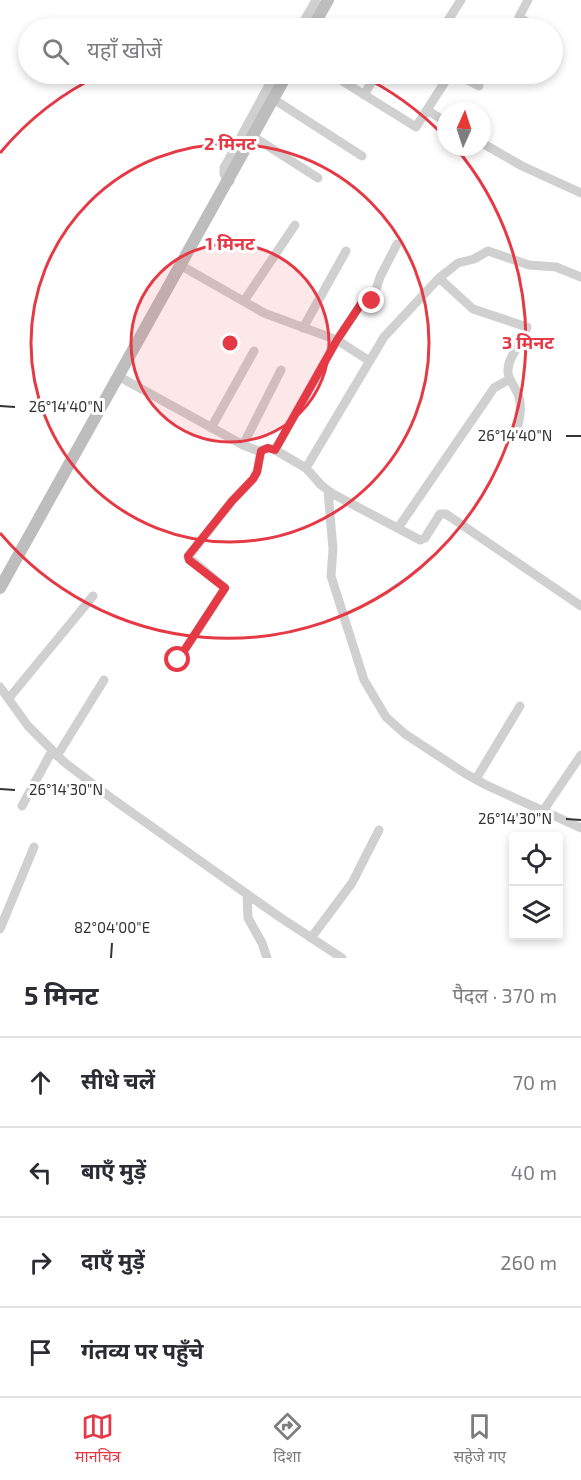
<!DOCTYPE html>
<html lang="hi">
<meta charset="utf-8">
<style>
:root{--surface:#fff;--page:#f7f7f7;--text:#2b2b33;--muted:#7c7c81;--line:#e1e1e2;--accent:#e63946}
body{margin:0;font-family:"Exo 2","Noto Sans Devanagari",sans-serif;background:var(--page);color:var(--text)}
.controls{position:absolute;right:18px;bottom:18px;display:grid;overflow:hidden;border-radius:6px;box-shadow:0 3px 9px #0003}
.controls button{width:54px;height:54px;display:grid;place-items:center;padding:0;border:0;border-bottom:2px solid var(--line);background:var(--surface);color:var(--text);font:30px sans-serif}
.compass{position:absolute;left:437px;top:102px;width:54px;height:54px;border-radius:50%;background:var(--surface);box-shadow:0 3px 9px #0003;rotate:3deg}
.stop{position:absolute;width:18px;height:18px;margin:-14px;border:4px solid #e63946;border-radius:50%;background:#fff}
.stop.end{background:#e63946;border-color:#fff;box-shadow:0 2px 6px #0008}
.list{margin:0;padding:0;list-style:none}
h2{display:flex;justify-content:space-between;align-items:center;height:78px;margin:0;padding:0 24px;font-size:26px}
h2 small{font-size:20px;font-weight:400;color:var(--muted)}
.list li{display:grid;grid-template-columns:39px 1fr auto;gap:18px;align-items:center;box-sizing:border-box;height:90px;padding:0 24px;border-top:2px solid var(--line)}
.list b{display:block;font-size:22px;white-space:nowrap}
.list em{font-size:20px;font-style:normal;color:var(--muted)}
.icon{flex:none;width:33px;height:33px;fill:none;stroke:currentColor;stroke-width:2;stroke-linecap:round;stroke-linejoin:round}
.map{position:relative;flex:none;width:581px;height:958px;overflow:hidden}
.search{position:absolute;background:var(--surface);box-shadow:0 3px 9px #0003;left:18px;right:18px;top:18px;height:66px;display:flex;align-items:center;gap:15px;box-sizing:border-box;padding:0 21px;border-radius:33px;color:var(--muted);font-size:22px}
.sheet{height:438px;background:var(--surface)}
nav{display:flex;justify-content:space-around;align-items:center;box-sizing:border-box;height:84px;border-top:2px solid var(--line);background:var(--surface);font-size:16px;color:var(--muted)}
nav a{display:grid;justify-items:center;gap:3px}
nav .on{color:var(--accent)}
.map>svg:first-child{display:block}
</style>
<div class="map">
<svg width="581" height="958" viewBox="0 0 581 958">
<rect width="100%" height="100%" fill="#fff"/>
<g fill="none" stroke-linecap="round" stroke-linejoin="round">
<path stroke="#d0d0d0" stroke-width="9" d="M528 0 519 17 537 28
M300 28 316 0
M443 28 461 0
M331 74 416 127 450 74
M456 74 479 86
M364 95 376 74
M278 102 362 156
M427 110 446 122
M257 139 318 178
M482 143 522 166 581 193
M230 181 227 180 224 174V168L275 74
M180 265 264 313 337 340 368 360
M439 278 473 309 527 327C524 342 508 355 508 370 507 378 514 385 517 392 523 404 520 421 515 434
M244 301 295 225
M303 328 346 251
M118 376 243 445 258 451 268 448 275 450 306 468 321 485 333 494 420 540 425 538 440 514H446L581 606
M211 428 254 351
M243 445 281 370
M275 450 337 340 361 304 373 299 380 277 397 244
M306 468 384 337 439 278 458 263 474 259 488 251 529 265 556 267 581 277
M328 491 333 549 331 576 364 680 386 717 405 734 466 774 486 785 581 828
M398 528 494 388 510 379
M178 660 225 588 188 557 232 501 253 479 257 472 261 451
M0 687 28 726 64 762 114 800 278 916 342 958
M9 698 93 596
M57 756 104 680
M476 779 520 706
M22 806 52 751
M543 811 581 755
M247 894 248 918 262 943 267 958
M0 929 34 847
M311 938 352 883 379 830"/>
<path stroke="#bdbdbd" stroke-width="12" d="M312 28 328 0
M0 588 287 74"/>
</g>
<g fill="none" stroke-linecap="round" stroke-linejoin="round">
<path stroke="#e63946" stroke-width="8" d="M178 660 225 588 189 560 188 556 232 501 253 479 257 472 261 451 268 448 275 450 337 340 361 304 372 301"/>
</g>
<path fill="none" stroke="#333" stroke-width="2" d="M0 406 15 407M566 436H581M0 789 15 790M566 819 581 820M111 958 112 943"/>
<circle cx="230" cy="343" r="99" fill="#e63946" fill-opacity=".12"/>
<g fill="none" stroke="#e63946" stroke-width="3">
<circle cx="230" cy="343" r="99"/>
<circle cx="230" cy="343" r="199"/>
<path d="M0 153A298 298 0 0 1 102 74M358 74A298 298 0 0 1 444 136M455 147A298 298 0 1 1 0 533"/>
</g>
<g font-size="15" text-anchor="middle" fill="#333" stroke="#fff" stroke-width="6" stroke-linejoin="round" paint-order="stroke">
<text x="66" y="412">26°14'40"N</text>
<text x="515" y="441">26°14'40"N</text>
<text x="66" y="795">26°14'30"N</text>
<text x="515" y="824">26°14'30"N</text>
<text x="112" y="933">82°04'00"E</text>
</g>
<circle cx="230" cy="343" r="9" fill="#e63946" stroke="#fff" stroke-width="3"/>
<g font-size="18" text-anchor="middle" font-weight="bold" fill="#e63946" stroke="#fff" stroke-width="6" stroke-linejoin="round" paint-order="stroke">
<text x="230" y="150">2 मिनट</text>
<text x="230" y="250">1 मिनट</text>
<text x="528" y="349">3 मिनट</text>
</g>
</svg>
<div class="controls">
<button><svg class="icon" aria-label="locate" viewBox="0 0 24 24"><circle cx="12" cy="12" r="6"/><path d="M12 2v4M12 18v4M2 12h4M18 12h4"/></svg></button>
<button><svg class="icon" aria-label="layers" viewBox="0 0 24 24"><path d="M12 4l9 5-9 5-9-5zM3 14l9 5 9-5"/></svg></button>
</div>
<svg class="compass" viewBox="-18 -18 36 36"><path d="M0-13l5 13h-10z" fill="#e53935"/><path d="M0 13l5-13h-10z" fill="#7c7c81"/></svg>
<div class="stop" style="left:178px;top:660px"></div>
<div class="stop end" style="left:372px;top:301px"></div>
<div class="search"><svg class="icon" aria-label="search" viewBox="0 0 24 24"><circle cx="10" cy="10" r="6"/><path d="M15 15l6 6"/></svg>यहाँ खोजें</div>
</div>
<section class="sheet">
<h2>5 मिनट<small>पैदल · 370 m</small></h2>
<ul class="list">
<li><svg class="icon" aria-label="ahead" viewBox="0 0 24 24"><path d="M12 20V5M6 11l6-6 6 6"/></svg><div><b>सीधे चलें</b></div><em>70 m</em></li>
<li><svg class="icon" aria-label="left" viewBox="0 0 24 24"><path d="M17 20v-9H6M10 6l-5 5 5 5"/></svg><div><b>बाएँ मुड़ें</b></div><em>40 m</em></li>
<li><svg class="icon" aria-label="right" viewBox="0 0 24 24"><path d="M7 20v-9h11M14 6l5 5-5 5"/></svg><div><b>दाएँ मुड़ें</b></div><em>260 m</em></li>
<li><svg class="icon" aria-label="arrive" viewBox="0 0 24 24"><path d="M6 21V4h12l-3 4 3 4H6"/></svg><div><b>गंतव्य पर पहुँचे</b></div></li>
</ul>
</section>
<nav>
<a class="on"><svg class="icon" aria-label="map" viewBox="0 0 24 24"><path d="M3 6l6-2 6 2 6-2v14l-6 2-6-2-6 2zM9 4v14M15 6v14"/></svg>मानचित्र</a>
<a><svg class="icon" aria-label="directions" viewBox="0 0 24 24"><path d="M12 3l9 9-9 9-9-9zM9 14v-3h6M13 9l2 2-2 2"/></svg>दिशा</a>
<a><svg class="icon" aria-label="saved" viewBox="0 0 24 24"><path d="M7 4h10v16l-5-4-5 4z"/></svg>सहेजे गए</a>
</nav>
